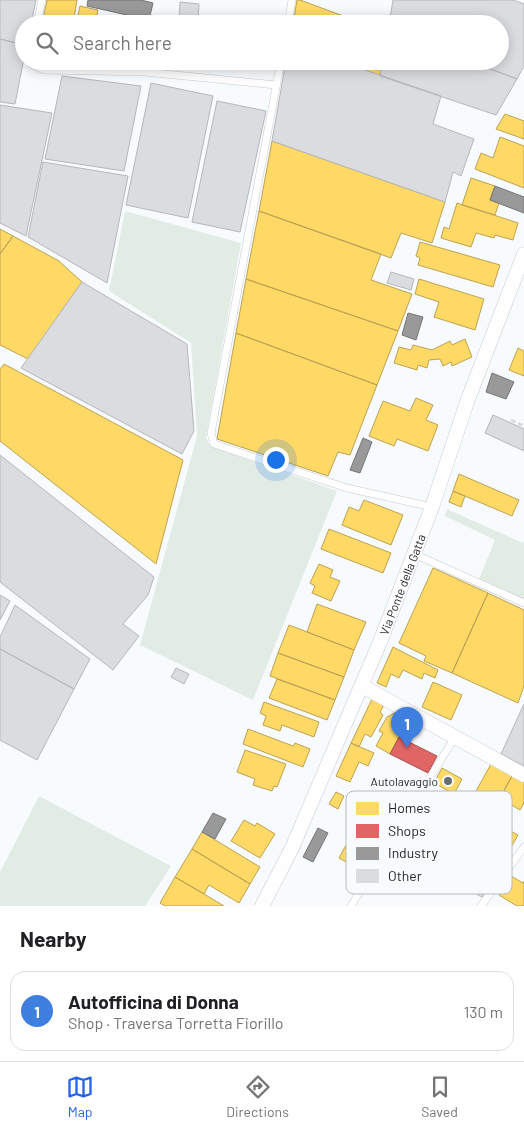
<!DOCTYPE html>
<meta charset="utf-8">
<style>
:root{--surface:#fff;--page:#f6f6f6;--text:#202124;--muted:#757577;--line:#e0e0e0;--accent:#2563eb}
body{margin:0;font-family:Barlow,sans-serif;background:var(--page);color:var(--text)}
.you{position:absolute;left:275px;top:459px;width:18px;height:18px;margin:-12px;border:4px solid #fff;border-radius:50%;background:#1a73e8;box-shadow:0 0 0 8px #1a73e833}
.badge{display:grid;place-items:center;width:32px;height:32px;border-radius:50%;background:var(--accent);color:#fff;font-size:16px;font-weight:700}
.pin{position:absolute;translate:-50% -41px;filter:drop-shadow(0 1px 2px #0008)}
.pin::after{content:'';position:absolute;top:26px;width:18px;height:15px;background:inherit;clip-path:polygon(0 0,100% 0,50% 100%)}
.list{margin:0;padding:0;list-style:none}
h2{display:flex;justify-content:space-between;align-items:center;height:65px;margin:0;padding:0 20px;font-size:21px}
h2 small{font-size:16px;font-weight:400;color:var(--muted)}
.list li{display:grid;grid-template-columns:32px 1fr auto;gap:15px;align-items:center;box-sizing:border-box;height:80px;margin:0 10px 10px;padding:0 10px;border:1px solid var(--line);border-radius:15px}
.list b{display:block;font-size:19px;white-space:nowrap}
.list p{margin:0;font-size:16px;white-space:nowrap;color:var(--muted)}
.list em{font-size:16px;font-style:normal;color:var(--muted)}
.icon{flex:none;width:28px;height:28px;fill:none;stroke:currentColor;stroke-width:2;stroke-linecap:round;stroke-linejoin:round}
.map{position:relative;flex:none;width:524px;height:906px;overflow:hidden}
.search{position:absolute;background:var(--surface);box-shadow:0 2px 12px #0003;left:15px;right:15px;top:15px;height:55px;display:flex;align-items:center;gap:12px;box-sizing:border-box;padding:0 18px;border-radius:28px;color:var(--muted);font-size:19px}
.sheet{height:155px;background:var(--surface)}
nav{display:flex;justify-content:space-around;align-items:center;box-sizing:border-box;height:70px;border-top:1px solid var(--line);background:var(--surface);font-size:14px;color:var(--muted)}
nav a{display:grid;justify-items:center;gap:2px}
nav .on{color:var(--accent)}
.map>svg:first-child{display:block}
</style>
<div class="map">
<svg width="524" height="906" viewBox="0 0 524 906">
<rect width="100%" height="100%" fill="#f8fbfd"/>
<path fill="#e1ede4" d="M125 211 241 243 206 437 210 446 337 491 253 700 140 645 197 436 191 343 109 291Z
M447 509 523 543 524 541V599L479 579 495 540 445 516Z
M39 796 171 866 145 906H0V872Z"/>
<path fill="#ffd966" stroke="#bca252" d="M47 0H77L73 24H42Z
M297 0H300L365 24H293Z
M80 6 98 10 95 24H76Z
M339 61H382L380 76Z
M505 114 524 121V139L496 129Z
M500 137 524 146V188L475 169 481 153 493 158Z
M272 141 445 202 432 243 401 233 391 258 259 211Z
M471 178 495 186 490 200 499 203 495 215 462 205Z
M457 203 518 223 513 240 495 235 494 238 476 233 471 247 441 238 444 227 449 229Z
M259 211 381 254 371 280 412 294 398 331 246 279Z
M0 229 13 236 0 254Z
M13 236 59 261 82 282 28 359 0 345V254Z
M420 242 500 265 493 287 418 265 420 258 416 256Z
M246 279 398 331 377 385 236 333Z
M419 279 484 299 475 330 434 317 439 302 415 294Z
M236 333 377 385 350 455 338 452 328 476 217 439Z
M465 339 472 357 452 366 451 362 443 366 440 359 429 360 427 368 418 365 417 370 394 363 399 347 411 350 413 345 432 350 450 341 452 345Z
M518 348 524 351V376L509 370Z
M4 364 183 460 156 564 0 441V369Z
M416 398 433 405 426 420 438 425 428 451 397 439 394 446 369 436 383 401 410 411Z
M459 474 519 500 512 516 453 491Z
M453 491 465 496 461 507 449 502Z
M364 500 403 515 391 545 342 525 349 507 359 511Z
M329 529 391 553 383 573 321 549Z
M319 564 333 570 330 577 340 581 331 601 312 593 315 586 310 583Z
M433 568 488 593 452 673 424 661 426 656 399 643Z
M488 593 524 610V686L518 703 452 673Z
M317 604 366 622 354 650 307 632Z
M289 625 354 650 344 677 278 653Z
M393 647 438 670 435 678 424 673 422 679 403 670 399 678 391 674 386 687 377 683Z
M278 653 344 677 335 700 270 676Z
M277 679 335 700 327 720 269 698Z
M433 682 462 695 451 720 422 707Z
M372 699 384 705 380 712 383 715 371 737 365 734 359 747 351 743Z
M264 702 319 722 314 737 282 725 280 731 263 725 266 716 260 713Z
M396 712 409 719 390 754 376 746 383 733 379 731 387 717Z
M248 729 293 746 295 743 310 749 303 767 243 744Z
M351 743 374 753 368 766 359 762 350 782 336 776Z
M245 750 286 764 277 787 274 786 272 791 253 785 255 779 237 772Z
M491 764 512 776 500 798 487 791 479 806 470 802Z
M442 768 462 779 454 794 434 783Z
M512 776 524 782V803L520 810 500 798Z
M336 792 344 796 338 809 329 804Z
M486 818 518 835 509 851 491 841 487 847 469 838 478 821Z
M244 820 255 826 257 823 275 834 260 858 231 841Z
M202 832 260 867 250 884 192 849Z
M351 836 372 847 361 870 339 858Z
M192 849 250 884 239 903 209 885 204 894 175 877Z
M511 876 523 883 524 881V906H517L499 895Z
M175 877 204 894 224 906H165L160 903Z"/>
<path fill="#e06666" stroke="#a65252" d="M407 722 417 727 409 742 437 756 428 773 390 754Z"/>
<path fill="#999" stroke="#747576" d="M88 0H141L153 3 149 20 87 6Z
M222 61H232L231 69 221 68Z
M495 186 524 197V213L490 200Z
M408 313 423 317 416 340 402 335Z
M492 373 514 382 506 399 486 392Z
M363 438 372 442 360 473 350 470Z
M213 813 226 819 215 839 202 832Z
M318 828 328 833 313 862 303 857Z"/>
<path fill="#dadcdf" stroke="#b5b7ba" d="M0 0H36L31 24H24V45L0 39Z
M393 0H513L524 4V66L517 79 469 61H500V24H389Z
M180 2 199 4 198 21 179 20Z
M0 39 24 45V58L15 104 0 102Z
M286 61H339L441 96 433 124 474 139 461 176 453 172 445 202 272 141Z
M382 61H469L517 79 496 115 380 76Z
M62 76 141 86 124 171 45 159Z
M151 83 213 96 188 218 126 205Z
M217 101 266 111 240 232 192 222Z
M0 105 52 113 26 236 0 223Z
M43 162 128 176 107 283 28 237Z
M391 272 414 279 411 290 387 283Z
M82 282 187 344 194 431 182 454 21 368Z
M493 415 524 429V451L485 433Z
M0 455 154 577 148 595 123 624 139 636 113 670 0 582Z
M0 595 10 601 0 620Z
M15 605 90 659 74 689 0 649V637Z
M0 649 74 689 37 760 0 740Z
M176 668 189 674 184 684 171 677Z
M524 704V766L501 754Z
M473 878 488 886 482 897 467 889Z"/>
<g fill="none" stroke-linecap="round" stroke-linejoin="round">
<defs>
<path id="lane" d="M37 24 42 0
M288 24 292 0
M31 61V64L44 70 145 72 276 85
M281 61 211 433 214 444 347 488 432 507
M414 554 524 603
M351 906 455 737
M481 906 524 847"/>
<g id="street">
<path d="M362 686 524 775"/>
<path id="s1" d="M262 906 292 848 380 642 432 507 467 402 524 254"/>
</g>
</defs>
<use href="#lane" stroke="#c7cacd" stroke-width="8"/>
<use href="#street" stroke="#c7cacd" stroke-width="15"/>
<path stroke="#dbdcdc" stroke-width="3" stroke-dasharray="5 2.5" stroke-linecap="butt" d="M511 420 524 426"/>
<use href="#lane" stroke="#fefeff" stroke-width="7"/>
<use href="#street" stroke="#fefeff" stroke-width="14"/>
</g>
<circle fill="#6b6e71" stroke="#f7fbfe" stroke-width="2" cx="448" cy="781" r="5"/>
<g text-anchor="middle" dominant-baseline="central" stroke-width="5" stroke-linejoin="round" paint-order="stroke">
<g font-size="12" fill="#1f2225" stroke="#f7fbfe">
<text stroke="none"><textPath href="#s1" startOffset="351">Via Ponte della Gatta</textPath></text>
</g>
<g font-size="12" fill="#1f2225" stroke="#f7fbfe" text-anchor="end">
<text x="438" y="781">Autolavaggio</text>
</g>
</g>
<rect x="346" y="791" width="166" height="103" rx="8" fill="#f7fbfe" stroke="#b6babd" stroke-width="1"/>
<rect x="356" y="802" width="23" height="13" fill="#ffd966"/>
<rect x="356" y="824" width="23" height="14" fill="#e06666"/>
<rect x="356" y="847" width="23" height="13" fill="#999"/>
<rect x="356" y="869" width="23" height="14" fill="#dadcdf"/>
<g font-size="14" fill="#1f2225">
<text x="388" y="813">Homes</text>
<text x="388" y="836">Shops</text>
<text x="388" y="858">Industry</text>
<text x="388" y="881">Other</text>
</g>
</svg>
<div class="you"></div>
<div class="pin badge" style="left:407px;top:748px;background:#3f7fe0">1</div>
<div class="search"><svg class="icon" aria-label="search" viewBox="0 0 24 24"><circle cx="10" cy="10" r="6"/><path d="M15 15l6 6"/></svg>Search here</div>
</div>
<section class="sheet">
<h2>Nearby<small></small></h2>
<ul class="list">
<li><span class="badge" style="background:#3f7fe0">1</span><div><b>Autofficina di Donna</b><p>Shop · Traversa Torretta Fiorillo</p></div><em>130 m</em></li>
</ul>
</section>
<nav>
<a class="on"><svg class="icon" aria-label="map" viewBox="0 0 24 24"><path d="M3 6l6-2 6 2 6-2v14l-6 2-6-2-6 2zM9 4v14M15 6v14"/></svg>Map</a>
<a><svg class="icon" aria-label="directions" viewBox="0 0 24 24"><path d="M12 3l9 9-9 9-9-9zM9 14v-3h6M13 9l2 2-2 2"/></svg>Directions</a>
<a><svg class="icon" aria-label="saved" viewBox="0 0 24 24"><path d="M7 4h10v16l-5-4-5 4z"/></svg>Saved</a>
</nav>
